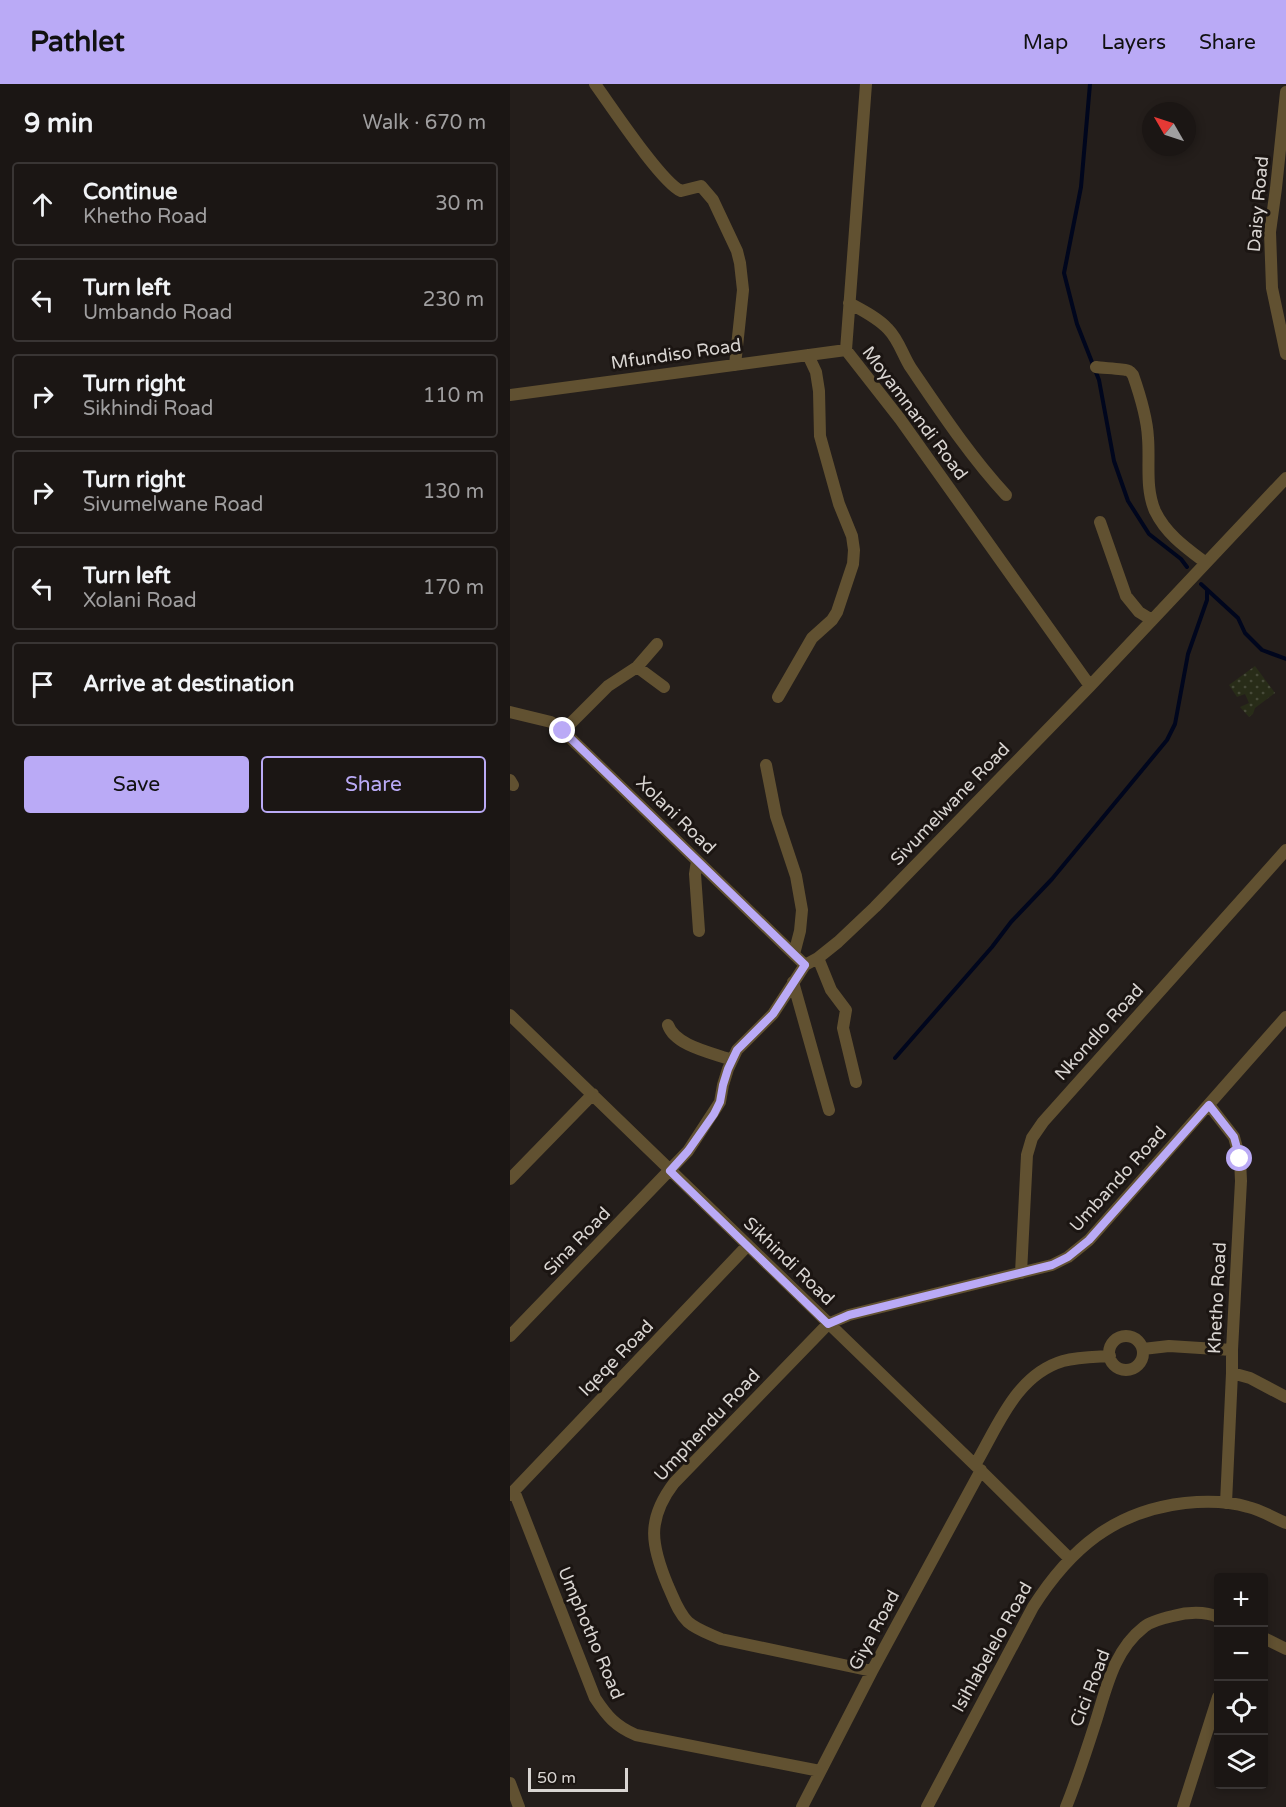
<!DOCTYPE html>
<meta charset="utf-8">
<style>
:root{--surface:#1b1614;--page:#282322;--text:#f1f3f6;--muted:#a09fa0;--line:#393534;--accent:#baaaf6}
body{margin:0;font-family:"Varela Round",sans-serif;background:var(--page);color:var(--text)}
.controls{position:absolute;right:18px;bottom:18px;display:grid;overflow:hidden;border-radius:6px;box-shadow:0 3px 9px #0003}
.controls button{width:54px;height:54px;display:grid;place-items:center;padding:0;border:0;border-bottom:2px solid var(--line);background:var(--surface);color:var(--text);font:30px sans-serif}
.compass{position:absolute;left:632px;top:18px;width:54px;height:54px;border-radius:50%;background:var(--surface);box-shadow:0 3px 9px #0003;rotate:309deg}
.scale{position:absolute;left:18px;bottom:15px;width:100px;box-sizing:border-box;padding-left:6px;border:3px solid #d9d5d2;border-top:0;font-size:16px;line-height:21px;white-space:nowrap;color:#d9d5d2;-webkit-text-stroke:4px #1b1512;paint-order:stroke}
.stop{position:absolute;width:18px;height:18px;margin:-14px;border:4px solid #baaaf6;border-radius:50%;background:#fff}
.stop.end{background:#baaaf6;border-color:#fff;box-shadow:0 2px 6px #0008}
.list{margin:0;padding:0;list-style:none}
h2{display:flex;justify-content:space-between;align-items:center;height:78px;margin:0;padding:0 24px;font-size:26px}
h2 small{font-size:20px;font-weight:400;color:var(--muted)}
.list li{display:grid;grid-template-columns:39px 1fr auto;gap:18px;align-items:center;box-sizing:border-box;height:84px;margin:0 12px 12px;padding:0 12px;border:2px solid var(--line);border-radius:6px}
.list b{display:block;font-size:22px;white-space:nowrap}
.list p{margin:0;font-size:20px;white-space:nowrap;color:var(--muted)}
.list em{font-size:20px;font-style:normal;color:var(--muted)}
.actions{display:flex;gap:12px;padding:18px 24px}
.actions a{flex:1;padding:14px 0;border:2px solid var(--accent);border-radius:6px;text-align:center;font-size:21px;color:var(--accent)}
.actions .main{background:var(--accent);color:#111}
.icon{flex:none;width:33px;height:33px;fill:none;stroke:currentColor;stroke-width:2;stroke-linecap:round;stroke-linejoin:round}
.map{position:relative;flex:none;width:776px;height:1723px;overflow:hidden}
header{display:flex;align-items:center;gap:36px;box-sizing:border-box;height:84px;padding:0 30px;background:var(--accent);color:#111}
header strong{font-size:28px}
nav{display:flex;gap:33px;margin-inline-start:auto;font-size:21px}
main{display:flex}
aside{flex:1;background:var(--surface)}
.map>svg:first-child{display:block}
</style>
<header>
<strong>Pathlet</strong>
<nav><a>Map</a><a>Layers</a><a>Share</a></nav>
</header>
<main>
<aside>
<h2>9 min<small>Walk · 670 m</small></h2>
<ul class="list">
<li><svg class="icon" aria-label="ahead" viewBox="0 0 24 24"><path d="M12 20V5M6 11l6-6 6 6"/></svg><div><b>Continue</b><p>Khetho Road</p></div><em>30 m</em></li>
<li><svg class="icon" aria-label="left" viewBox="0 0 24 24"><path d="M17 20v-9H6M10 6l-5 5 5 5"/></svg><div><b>Turn left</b><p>Umbando Road</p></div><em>230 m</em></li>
<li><svg class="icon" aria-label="right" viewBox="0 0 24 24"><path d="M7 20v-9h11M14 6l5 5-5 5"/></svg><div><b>Turn right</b><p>Sikhindi Road</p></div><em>110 m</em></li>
<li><svg class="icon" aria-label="right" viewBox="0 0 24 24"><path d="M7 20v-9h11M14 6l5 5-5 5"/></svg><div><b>Turn right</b><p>Sivumelwane Road</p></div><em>130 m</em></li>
<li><svg class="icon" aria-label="left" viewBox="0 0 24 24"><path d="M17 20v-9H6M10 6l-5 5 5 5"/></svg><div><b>Turn left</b><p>Xolani Road</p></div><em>170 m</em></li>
<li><svg class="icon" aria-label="arrive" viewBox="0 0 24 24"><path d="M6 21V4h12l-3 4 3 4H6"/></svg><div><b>Arrive at destination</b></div></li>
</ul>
<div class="actions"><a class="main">Save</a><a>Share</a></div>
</aside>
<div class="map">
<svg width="776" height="1723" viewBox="0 0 776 1723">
<defs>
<pattern id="garden-dots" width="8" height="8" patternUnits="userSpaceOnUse" patternTransform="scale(1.5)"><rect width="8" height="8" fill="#282c18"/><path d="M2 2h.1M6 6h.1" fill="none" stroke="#474a39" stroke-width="1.8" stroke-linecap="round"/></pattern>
</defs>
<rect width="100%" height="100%" fill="#241e1b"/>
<path fill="url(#garden-dots)" d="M745 582 765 609 745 624 743 630 739 633 730 623 739 619 735 610 727 613 719 601Z"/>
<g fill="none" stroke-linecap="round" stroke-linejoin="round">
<path stroke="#00061d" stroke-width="4" d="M580 0 571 103 554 189 567 240 589 296 604 377 618 417 639 450 671 475 677 483
M691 500 728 534 735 549 752 566 776 575
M385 974 482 863 501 838 542 795 657 656 665 640 678 570 697 516V507"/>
<path stroke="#615131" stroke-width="12" d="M85 0C101 22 151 98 171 107L191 102 203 116 227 167 230 179 233 206 225 281
M356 0 336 266 390 335 580 602
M776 8 766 104 760 148 762 204 776 270
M339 219C352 226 368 234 378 245 389 256 393 272 401 284 431 328 460 372 496 411
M586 283C591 284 617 285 619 287 621 288 622 290 623 291 630 311 637 333 638 354 640 378 635 404 645 427 656 450 676 464 696 479
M0 311 336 266
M590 438 616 512 629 528 642 536
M127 583 154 603
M268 613 302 554 322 536 327 528 343 480 344 466 342 452 329 420 310 352 309 307 306 288 298 271
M0 628 41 638 53 647 295 881
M53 647 98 602 127 583 147 560
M256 681 266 732 286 792 292 826 290 847 284 870
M0 696 3 701
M187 777 185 790 189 847
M308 874 321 906 336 926 333 944 346 998
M283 898 319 1026
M0 931 465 1381 559 1474
M158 941C165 962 203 969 222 976
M699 1021 724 1053 730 1075 731 1097 722 1266V1289L716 1419
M0 1095 83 1010
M511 1189 517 1071 522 1054 533 1038 776 766
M0 1252 178 1067 210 1018 213 1001 218 985 227 966 263 930 295 881 308 874 328 858 365 823 580 602 776 394
M599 1269a17 17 0 1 1 34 0a17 17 0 1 1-34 0Z
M633 1265 659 1262 722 1266
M722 1289 740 1294 776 1313
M465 1381C488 1342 506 1291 553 1277 568 1273 584 1273 600 1272
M4 1407 85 1614C97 1632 105 1642 126 1651L310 1687
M0 1411 238 1161
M754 1554 776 1565
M362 1587 211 1555C200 1550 187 1546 178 1538 168 1528 164 1515 158 1502 141 1461 136 1436 164 1399L318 1240 339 1231 542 1181 558 1173 579 1156 776 933
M0 1699 9 1723
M292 1723 362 1587 471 1386
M417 1723 523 1523C560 1465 604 1427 675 1419 695 1417 718 1417 738 1423 751 1426 764 1434 776 1439
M556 1723C567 1696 576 1668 585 1640 596 1606 603 1567 634 1543 641 1537 654 1534 663 1532 677 1528 695 1527 708 1533
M673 1723 708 1613"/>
</g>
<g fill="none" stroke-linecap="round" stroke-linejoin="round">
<path stroke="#baaaf6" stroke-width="8" d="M53 647 295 881 263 930 227 966 218 985 213 1001 210 1018 204 1030 178 1067 160 1087 318 1240 339 1231 542 1181 558 1173 579 1156 699 1021 724 1053 730 1075"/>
</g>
<g text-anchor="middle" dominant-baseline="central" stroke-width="6" stroke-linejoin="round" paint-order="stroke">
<g font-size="18" fill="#d9d5d2" stroke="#1b1512">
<text transform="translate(748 120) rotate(-85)">Daisy Road</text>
<text transform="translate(166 270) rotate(-8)">Mfundiso Road</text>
<text transform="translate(405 329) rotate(53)">Moyamnandi Road</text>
<text transform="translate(440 720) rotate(-46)">Sivumelwane Road</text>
<text transform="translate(166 731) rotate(44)">Xolani Road</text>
<text transform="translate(589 948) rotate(-48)">Nkondlo Road</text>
<text transform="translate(608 1095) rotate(-48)">Umbando Road</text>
<text transform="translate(67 1157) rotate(-46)">Sina Road</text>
<text transform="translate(279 1177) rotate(44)">Sikhindi Road</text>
<text transform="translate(707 1214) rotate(-87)">Khetho Road</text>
<text transform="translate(106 1274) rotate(-46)">Iqeqe Road</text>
<text transform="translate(197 1341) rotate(-47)">Umphendu Road</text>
<text transform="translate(364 1546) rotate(-62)">Giya Road</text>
<text transform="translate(81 1549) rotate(67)">Umphotho Road</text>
<text transform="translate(482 1563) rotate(-61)">Isihlabelelo Road</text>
<text transform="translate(580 1604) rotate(-69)">Cici Road</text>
</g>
</g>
</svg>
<div class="controls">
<button>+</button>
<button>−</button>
<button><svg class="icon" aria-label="locate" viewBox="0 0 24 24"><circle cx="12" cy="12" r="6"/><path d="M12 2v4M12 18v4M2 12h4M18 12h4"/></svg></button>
<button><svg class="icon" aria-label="layers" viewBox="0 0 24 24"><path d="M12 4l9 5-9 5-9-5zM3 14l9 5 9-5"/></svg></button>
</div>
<svg class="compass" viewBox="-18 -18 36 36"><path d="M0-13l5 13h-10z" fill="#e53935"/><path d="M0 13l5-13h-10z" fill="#a09fa0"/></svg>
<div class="scale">50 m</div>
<div class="stop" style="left:730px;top:1075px"></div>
<div class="stop end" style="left:53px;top:647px"></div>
</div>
</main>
